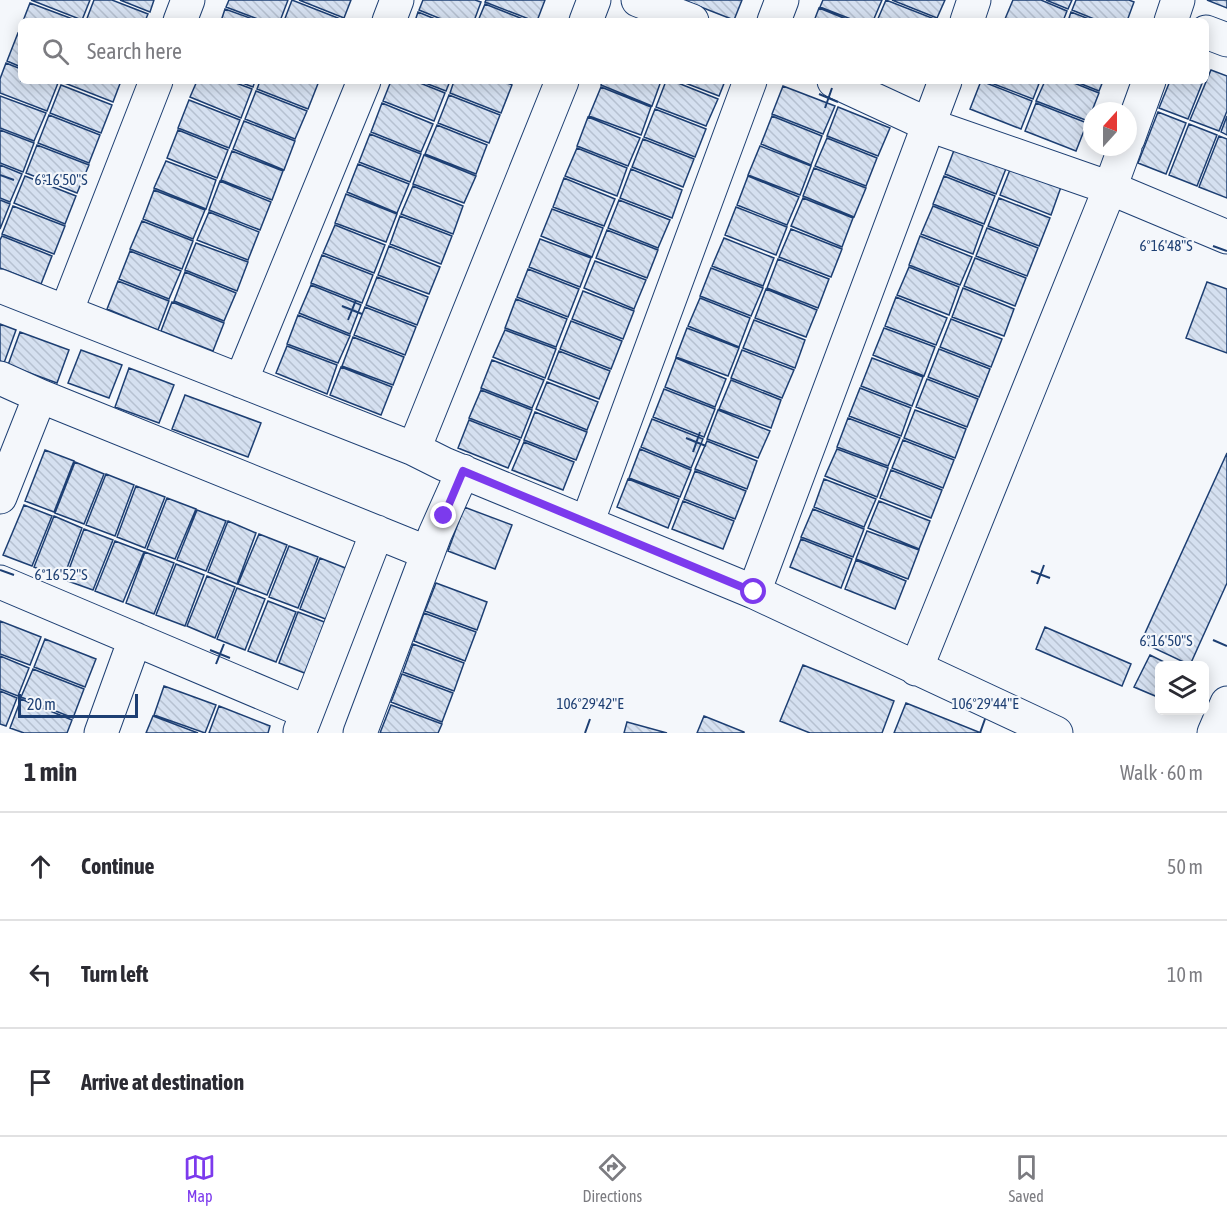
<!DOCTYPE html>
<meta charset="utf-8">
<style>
:root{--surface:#fff;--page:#f7f7f7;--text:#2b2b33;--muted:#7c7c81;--line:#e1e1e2;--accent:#7c3aed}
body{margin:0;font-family:"Asap Condensed",sans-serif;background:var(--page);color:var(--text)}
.controls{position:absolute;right:18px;bottom:18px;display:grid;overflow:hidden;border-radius:9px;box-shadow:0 3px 15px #0003}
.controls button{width:54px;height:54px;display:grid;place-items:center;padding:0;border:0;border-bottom:2px solid var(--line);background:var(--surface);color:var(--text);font:30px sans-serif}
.compass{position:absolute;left:1083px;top:102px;width:54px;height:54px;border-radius:50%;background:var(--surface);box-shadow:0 3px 15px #0003;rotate:21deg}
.scale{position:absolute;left:18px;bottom:15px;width:120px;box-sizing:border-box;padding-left:6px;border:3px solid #1d3f73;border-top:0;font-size:16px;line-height:21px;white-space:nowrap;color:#1d3f73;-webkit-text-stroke:4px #f4f7fb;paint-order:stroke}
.stop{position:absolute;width:18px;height:18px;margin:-14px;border:4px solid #7c3aed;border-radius:50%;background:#fff}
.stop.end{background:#7c3aed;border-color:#fff;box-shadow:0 2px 6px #0008}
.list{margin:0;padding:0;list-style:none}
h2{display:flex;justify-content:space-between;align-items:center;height:78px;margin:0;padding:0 24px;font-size:26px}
h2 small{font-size:20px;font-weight:400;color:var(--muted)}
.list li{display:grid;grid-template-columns:39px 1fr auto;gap:18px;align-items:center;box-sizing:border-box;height:108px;padding:0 24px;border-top:2px solid var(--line)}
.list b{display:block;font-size:22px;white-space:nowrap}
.list em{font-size:20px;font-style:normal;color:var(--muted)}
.icon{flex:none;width:33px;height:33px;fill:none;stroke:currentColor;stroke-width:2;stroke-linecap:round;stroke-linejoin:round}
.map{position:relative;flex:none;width:1227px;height:733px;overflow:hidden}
.search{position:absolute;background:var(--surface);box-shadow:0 3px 15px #0003;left:18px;right:18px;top:18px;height:66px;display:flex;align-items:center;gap:15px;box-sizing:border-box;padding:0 21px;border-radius:9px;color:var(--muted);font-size:22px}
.sheet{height:402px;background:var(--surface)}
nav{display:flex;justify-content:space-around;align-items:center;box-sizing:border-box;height:84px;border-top:2px solid var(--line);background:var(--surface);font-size:16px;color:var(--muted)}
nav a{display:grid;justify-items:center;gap:3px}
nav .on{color:var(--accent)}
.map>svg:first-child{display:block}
</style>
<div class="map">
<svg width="1227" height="733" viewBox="0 0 1227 733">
<defs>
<pattern id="building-back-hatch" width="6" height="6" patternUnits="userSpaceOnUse" patternTransform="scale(1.5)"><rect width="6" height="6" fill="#d5e0f0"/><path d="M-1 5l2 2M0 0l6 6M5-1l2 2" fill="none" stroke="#b6c1d1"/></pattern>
</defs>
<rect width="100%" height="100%" fill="#f4f7fb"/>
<path fill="url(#building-back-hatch)" stroke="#1d3f73" stroke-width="1.5" d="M31 0H90L82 20Z
M94 0H112L148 14 145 21H86Z
M120 0H154L150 12Z
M229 0H288L280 21H263L226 7Z
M292 0 343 20 284 21Z
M299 0H351L344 18Z
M423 0H475L481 2 474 21H446L419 10Z
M486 0H545L537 21H534L485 2Z
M683 0H742L734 20Z
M823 0H882L873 21H856L820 7Z
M886 0 937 20 936 21H877Z
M892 0H945L937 18Z
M1013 0H1041L1067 11 1063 21H1011L1005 19Z
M1046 0H1072L1068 9Z
M1076 0H1129L1134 2 1127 21H1099L1072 10Z
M1207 0H1227V8Z
M30 3 78 21H23Z
M485 4 528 21H478Z
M819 8 851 21H814Z
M225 9 258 21H221Z
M418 12 440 21H415Z
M1071 12 1094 21H1068Z
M18 33 21 34V67L7 61Z
M6 63 21 69V81H53L58 83 47 111 0 93V79Z
M1211 70 1227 76V111L1219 131 1190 120Z
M62 81H121L113 102 62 82Z
M197 81H231L252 89 241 118 190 97Z
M237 81H255L253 87Z
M260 81H319L308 109 257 89Z
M391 81H415L445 93 434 121 383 101Z
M420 81H450L446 91Z
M454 81H503L512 85 501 113 450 93Z
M602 81H661L652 106 601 85Z
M666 81H673L718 99 706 126 656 107Z
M680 81H725L719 96Z
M981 81 1032 101 1021 129 970 109Z
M986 81H1040L1033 99Z
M1045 81H1069L1099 93 1088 121 1036 101Z
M1074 81H1103L1099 91Z
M1170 81H1203L1188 119 1159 108Z
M61 85 112 105 101 133 50 113Z
M783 86 835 106 823 134 772 114Z
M601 87 651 107 641 135 589 116Z
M256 91 307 111 295 139 245 119Z
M449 95 500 115 489 143 438 123Z
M0 96 46 113 34 141 0 128Z
M189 100 240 120 229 148 178 128Z
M382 103 433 124 421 152 371 132Z
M1036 103 1087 123 1076 151 1025 131Z
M838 107 890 128 878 156 827 136Z
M655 109 706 129 695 157 644 137Z
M1158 112 1186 123 1166 174 1138 163Z
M49 115 100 135 89 163 38 143Z
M772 116 822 136 811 165 761 144Z
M1227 116V135L1221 132Z
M588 117 640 138 628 166 577 146Z
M244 121 295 141 284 170 233 149Z
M1189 124 1217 135 1197 186 1169 175Z
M437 125 487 145 476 174 425 154Z
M0 130 34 143 23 172 0 163Z
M178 130 228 150 217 178 167 158Z
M370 134 421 154 410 182 359 162Z
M1219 136 1227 139V198L1199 187Z
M827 138 877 158 866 186 815 166Z
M643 139 694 159 683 187 632 167Z
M37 145 89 165 77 193 26 173Z
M956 145 1007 166 996 194 945 174Z
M760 146 811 166 800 195 748 175Z
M577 148 627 168 617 196 565 176Z
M232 151 283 171 272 200 221 180Z
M424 155 476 176 464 203 413 184Z
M166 161 216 180 206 209 154 188Z
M358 164 409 184 397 213 347 192Z
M0 165 22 174 10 202 0 198Z
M1011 167 1061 187 1051 215 1000 195Z
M814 168 866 188 854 217 803 196Z
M631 169 682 190 672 218 620 198Z
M25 176 76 196 65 224 14 203Z
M748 176 799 197 787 225 737 205Z
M944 176 995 196 984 224 933 204Z
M564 178 615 199 604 226 553 207Z
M220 181 271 202 260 230 209 210Z
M413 186 463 206 453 234 401 214Z
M154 190 205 210 193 239 143 219Z
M346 194 397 214 386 242 335 223Z
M803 198 853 218 842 247 791 226Z
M999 198 1050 218 1039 246 988 226Z
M0 200 10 204 0 229Z
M619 200 670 220 658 248 608 228Z
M13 206 65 226 54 254 2 234Z
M933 206 983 226 973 254 921 234Z
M736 207 787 227 776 255 725 235Z
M552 209 603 228 592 257 541 236Z
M209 212 259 232 248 260 197 240Z
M400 216 452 236 441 264 390 244Z
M142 221 193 241 182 269 130 249Z
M335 225 385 245 374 273 323 253Z
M987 228 1038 248 1027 276 976 256Z
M791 229 842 249 831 277 779 257Z
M607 230 658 250 647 278 596 258Z
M2 236 52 256 41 284 0 268V240Z
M920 236 972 257 960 285 909 265Z
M724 238 774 258 763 286 712 266Z
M540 239 591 258 580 287 529 267Z
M196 243 248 262 237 291 185 270Z
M389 246 440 267 429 294 378 275Z
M130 251 181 271 169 299 119 279Z
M322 255 373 275 362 303 311 283Z
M975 258 1026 278 1015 306 964 286Z
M778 259 829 279 818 308 767 288Z
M595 261 646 280 634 309 584 288Z
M909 267 959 287 949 315 897 295Z
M711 268 763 288 751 316 700 296Z
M528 269 579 289 568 317 517 297Z
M185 272 236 293 224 321 174 301Z
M377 277 428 297 417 325 366 305Z
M118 281 169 301 158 330 107 309Z
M1207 282 1227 289V353L1186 338Z
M311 285 361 305 350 334 299 313Z
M963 288 1014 309 1004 336 952 317Z
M766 289 817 310 806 337 755 318Z
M583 291 634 311 623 339 572 319Z
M896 297 947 318 936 345 885 326Z
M700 298 750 318 739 347 688 326Z
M516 299 567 319 556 347 505 328Z
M172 302 224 323 213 351 161 331Z
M365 307 416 327 405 355 354 335Z
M298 315 350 336 338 363 287 344Z
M951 319 1002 339 991 367 940 347Z
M754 320 805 340 795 368 743 348Z
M571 321 622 341 611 369 560 349Z
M0 324 16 330 4 363 0 361Z
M687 328 739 348 728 376 676 357Z
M884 328 935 347 924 376 873 355Z
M505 330 556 349 545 378 493 357Z
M20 332 69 350 57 383 8 365Z
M353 337 404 357 393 385 342 366Z
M287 346 337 365 327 394 276 373Z
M939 349 990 369 979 397 928 377Z
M81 350 122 365 109 398 68 383Z
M742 350 794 370 782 398 731 378Z
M559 351 610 371 599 399 548 379Z
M676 358 726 379 715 407 665 387Z
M872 358 923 377 912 406 861 386Z
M492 360 544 380 532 408 481 388Z
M341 367 392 387 381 415 330 395Z
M129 368 174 385 159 423 115 407Z
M927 379 978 399 967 427 916 407Z
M731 380 781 400 771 428 719 409Z
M547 382 598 402 587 430 536 409Z
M860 388 911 408 901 436 849 416Z
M664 389 715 409 704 437 653 417Z
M481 390 532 410 521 438 469 418Z
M185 395 261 423 248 457 172 429Z
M718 410 770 431 758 458 707 439Z
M915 410 966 429 955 458 904 438Z
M535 412 587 432 576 460 524 440Z
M848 418 900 438 888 466 837 447Z
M652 419 703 439 691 468 641 447Z
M469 420 520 440 508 468 458 448Z
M903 440 954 460 943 488 892 468Z
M707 441 757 461 747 489 695 469Z
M524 442 574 462 563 490 512 470Z
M640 449 691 470 680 497 629 478Z
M837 449 888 468 877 497 825 476Z
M45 450 74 461 54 512 25 501Z
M1227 453V583L1190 665 1141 642Z
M75 462 104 474 84 524 55 513Z
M891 470 942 490 931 518 880 498Z
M695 471 746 491 735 519 684 499Z
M106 474 134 485 115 536 86 525Z
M628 479 679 499 668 528 617 507Z
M824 479 876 499 864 527 814 507Z
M136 486 165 497 145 548 117 537Z
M167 498 196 509 175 559 147 549Z
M683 501 734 521 723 549 672 529Z
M879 501 930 521 919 549 868 528Z
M24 505 52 516 32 566 3 555Z
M464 507 512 525 495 569 448 551Z
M813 509 864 529 853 557 801 537Z
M197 510 226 521 206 571 177 560Z
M54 516 82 528 63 579 34 567Z
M228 521 256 533 237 584 208 572Z
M84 529 113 540 93 590 65 580Z
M867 531 919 550 908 579 856 559Z
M259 534 287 545 267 595 238 584Z
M801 539 852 559 841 588 790 567Z
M115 541 144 552 123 602 95 591Z
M289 546 318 557 298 608 269 597Z
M145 552 174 563 154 614 126 603Z
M320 558 348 569 328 620 300 609Z
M856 560 906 581 895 609 845 589Z
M176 564 204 575 185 626 156 615Z
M207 576 235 587 215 638 187 626Z
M436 583 487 602 477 630 425 611Z
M237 588 265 599 245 650 217 639Z
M268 601 296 612 276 662 248 651Z
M298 612 327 623 307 674 279 663Z
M424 613 476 632 465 661 414 641Z
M0 621 41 637 30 665 0 654Z
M1045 627 1131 664 1122 686 1036 649Z
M45 639 96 659 85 687 34 667Z
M413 644 464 663 454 691 403 672Z
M1150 655 1172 666H1160V698L1134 687Z
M0 656 29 668 18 696 0 689Z
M803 665 894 701 882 733H810L780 721Z
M33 669 84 689 73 718 21 697Z
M402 674 453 693 442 722 391 702Z
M164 686 216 705 205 733 154 715Z
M0 691 17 698 6 726 0 724Z
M21 699 72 720 67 733H24L10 728Z
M906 703 981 733H894Z
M391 705 442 724 438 733H380Z
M219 706 270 726 268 733H209Z
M153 716 198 733H146Z
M704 716 744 732V733H697Z
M627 722 667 733H624Z"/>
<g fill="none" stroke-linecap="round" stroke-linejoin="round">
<defs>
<path id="street" d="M638 0 692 21
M180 21 188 0
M389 21 397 0
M586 21 594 0
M774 21 782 0
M967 21 974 0
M1171 21 1178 0
M1206 32 1227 40
M834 81 929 125 1110 188 1227 237
M1128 139 1149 81
M0 286 414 449 444 464 754 592 1056 733
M66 312 156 81
M0 378 40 396 428 553
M241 381 364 81
M414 449 562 81
M0 497 40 396
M587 523 750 81
M0 582 307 712
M754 592 945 81
M916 669 1110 188 1125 147
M300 731 377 532
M101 733 135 639
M360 733 435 534 463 471"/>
<path id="primary" d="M1214 733 1227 703"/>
</defs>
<use href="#street" stroke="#1d3f73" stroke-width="35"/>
<use href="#primary" stroke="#1d3f73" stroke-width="35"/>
<use href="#street" stroke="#f4f7fb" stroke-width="33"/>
<use href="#primary" stroke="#f4f7fb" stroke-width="33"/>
</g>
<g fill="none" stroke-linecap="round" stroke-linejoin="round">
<path stroke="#7c3aed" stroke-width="8" d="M444 516 463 471 754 592"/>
</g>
<path fill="none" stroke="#1d3f73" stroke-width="2" d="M819 94 838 102M825 108 832 88M0 175 14 180M1213 246 1227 251M342 306 362 314M348 320 356 300M686 438 706 446M693 452 700 432M0 570 14 575M1031 571 1050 578M1037 584 1044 565M1213 640 1227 646M210 650 230 658M216 664 224 644M585 733 590 719M980 733 985 719"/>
<g font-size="15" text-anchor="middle" fill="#1d3f73" stroke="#f4f7fb" stroke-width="4.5" stroke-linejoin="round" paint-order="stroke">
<text x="61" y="185">6°16'50"S</text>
<text x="1166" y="251">6°16'48"S</text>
<text x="61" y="580">6°16'52"S</text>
<text x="1166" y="646">6°16'50"S</text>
<text x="590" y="709">106°29'42"E</text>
<text x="985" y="709">106°29'44"E</text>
</g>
</svg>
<div class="controls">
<button><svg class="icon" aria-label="layers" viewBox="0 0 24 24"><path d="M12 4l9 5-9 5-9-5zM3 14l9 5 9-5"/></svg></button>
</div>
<svg class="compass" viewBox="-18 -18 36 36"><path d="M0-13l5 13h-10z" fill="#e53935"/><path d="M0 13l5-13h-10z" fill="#7c7c81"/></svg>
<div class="scale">20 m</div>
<div class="stop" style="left:754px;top:592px"></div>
<div class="stop end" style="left:444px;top:516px"></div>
<div class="search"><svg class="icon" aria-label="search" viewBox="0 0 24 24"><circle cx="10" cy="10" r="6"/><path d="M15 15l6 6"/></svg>Search here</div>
</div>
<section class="sheet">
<h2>1 min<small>Walk · 60 m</small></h2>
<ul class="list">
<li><svg class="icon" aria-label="ahead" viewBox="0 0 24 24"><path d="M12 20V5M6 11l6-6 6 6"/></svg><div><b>Continue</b></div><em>50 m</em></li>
<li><svg class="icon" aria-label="left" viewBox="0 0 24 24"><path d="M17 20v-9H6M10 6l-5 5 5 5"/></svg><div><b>Turn left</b></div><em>10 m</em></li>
<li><svg class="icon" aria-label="arrive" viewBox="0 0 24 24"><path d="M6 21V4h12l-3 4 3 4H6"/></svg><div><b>Arrive at destination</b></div></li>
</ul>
</section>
<nav>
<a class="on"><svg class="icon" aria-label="map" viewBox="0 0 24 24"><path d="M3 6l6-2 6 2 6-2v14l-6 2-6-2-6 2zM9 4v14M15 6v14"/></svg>Map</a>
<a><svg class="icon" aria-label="directions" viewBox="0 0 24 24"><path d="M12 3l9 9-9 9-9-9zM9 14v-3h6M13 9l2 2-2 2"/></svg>Directions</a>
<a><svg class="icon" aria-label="saved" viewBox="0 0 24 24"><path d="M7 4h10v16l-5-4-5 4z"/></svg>Saved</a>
</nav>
